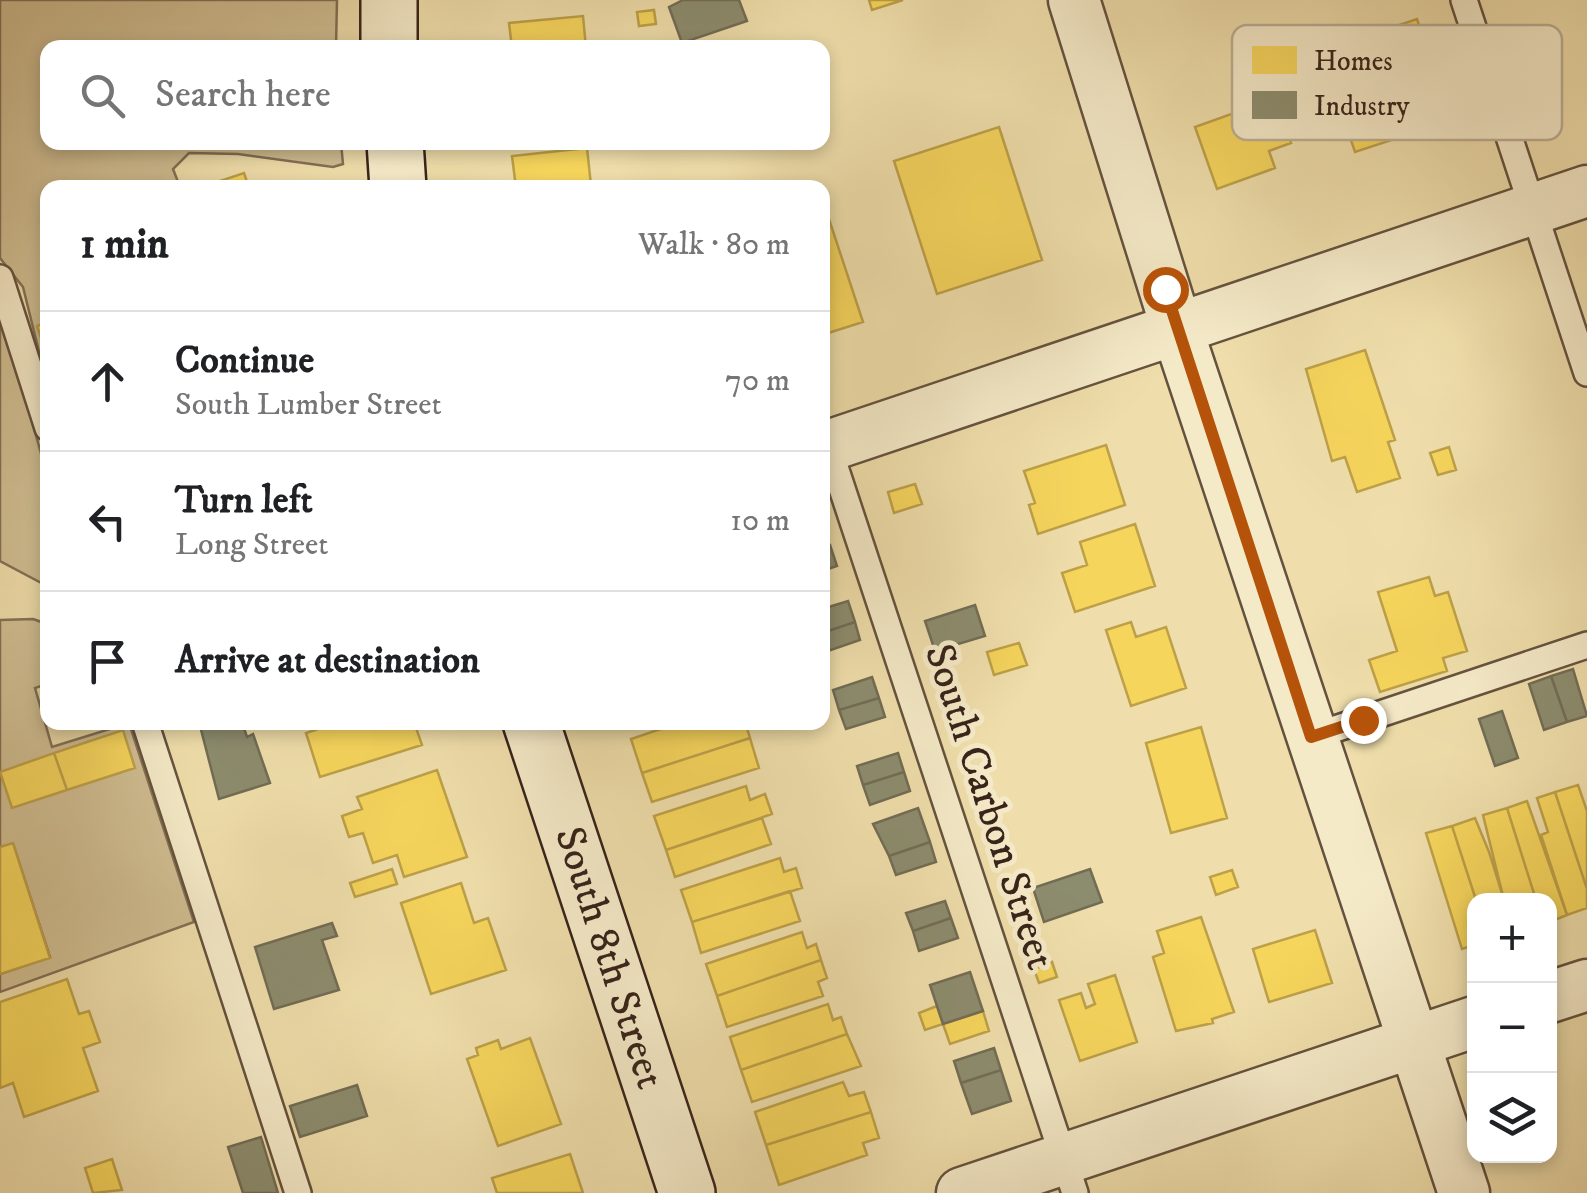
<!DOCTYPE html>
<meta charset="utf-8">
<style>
:root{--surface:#fff;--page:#f6f6f6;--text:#202124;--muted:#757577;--line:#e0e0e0}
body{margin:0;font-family:"IM FELL DW Pica",serif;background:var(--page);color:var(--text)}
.controls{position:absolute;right:30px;bottom:30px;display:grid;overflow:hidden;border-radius:20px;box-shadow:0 5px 15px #0003}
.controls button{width:90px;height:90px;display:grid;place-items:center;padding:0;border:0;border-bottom:2px solid var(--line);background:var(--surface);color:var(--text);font:50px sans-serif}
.stop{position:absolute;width:30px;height:30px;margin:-22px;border:8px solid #b45309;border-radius:50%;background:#fff}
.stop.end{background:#b45309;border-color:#fff;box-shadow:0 2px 10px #0008}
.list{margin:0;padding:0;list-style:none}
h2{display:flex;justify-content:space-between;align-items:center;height:130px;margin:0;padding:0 40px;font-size:42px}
h2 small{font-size:32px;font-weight:400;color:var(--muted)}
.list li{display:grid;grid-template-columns:65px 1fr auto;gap:30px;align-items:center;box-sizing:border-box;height:140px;padding:0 40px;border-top:2px solid var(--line)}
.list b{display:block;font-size:38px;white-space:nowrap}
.list p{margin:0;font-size:32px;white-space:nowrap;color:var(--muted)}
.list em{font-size:32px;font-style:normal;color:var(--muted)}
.icon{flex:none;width:55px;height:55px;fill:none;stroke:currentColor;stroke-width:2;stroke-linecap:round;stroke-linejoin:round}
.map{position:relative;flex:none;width:1587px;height:1193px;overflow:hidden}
.search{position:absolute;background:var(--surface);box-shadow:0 5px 15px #0003;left:40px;top:40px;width:790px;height:110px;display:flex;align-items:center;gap:25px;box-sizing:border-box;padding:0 35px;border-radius:20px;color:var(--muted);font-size:38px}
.panel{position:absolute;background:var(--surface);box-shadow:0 5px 15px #0003;left:40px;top:180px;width:790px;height:550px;border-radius:20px}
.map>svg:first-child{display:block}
</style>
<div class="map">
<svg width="1587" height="1193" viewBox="0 0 1587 1193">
<rect width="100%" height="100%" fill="#efdeab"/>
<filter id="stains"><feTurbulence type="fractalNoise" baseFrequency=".002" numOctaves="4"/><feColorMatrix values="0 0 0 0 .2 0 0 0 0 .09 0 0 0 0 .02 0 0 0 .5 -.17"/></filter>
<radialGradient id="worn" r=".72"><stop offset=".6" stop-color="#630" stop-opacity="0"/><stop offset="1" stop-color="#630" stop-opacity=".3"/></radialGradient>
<path fill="#d0be92" stroke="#847056" stroke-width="2.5" d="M0 0H337L336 47 48 48V142L341 143 343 164 333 167 238 154 189 153 173 169 180 187 48 188 47 384 23 287 0 258Z
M0 306 47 475V586L0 561Z
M33 619 47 624V684L35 688 52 747 129 723 194 922 0 992V974L50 957 13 844 0 847V620Z"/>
<path fill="#f6d55c" stroke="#bda048" stroke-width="2.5" d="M869 0H903L872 10Z
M654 10 656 24 639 26 637 12Z
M583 16 586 48H512L509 23Z
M1417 19 1450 121 1355 152 1335 93 1389 76 1375 33Z
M1259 104 1267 125 1282 120 1291 143 1269 151 1275 168 1217 189 1195 127Z
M999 127 1042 260 937 294 894 161Z
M587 148 591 185 516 188 512 156Z
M244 173 249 188H199Z
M822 198 863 322 822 335Z
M48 322V346L44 347 37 326Z
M1365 350 1395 440 1388 442 1400 478 1357 492 1345 457 1332 461 1306 369Z
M1106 445 1125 505 1038 534 1029 505 1035 503 1024 471Z
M1449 447 1456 470 1438 475 1430 453Z
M915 484 922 504 894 513 888 492Z
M1135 524 1155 586 1075 612 1062 573 1087 565 1080 542Z
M1429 577 1435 596 1448 592 1467 651 1443 658 1447 671 1380 692 1369 660 1397 651 1378 592Z
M1131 622 1136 637 1166 627 1186 688 1131 706 1106 630Z
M1019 643 1027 665 994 675 987 652Z
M339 722H414L422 745 320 777 306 733Z
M681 722H745L750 738 642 773 631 739Z
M1201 727 1227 818 1171 833 1146 743Z
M123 730 135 768 67 790 54 753Z
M750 738 759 768 652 802 642 773Z
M54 753 67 790 12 808 0 772Z
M437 770 467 857 404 877 397 855 373 863 363 833 349 837 342 816 362 809 357 797Z
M1578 785 1587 811V889L1555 792Z
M746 786 750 800 765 794 772 814 666 850 654 816Z
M1555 792 1587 889V908L1567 915 1541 835 1548 832 1537 798Z
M1527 801 1567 915 1550 922V900H1536L1507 808Z
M1507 808 1536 900H1504L1483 815Z
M762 818 771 844 675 877 666 850Z
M1475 818 1489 852 1504 900H1476L1452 826Z
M1452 826 1476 900 1474 945 1462 949 1426 833Z
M13 843 50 958 0 974V847Z
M780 858 784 872 796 868 802 888 692 922 681 890Z
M392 869 397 884 355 897 350 883Z
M1232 870 1238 887 1216 895 1210 877Z
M461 883 474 923 488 918 506 970 431 994 401 903Z
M790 891 800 921 701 953 692 922Z
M1201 917 1234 1012 1212 1019 1213 1023 1176 1031 1153 957 1164 953 1157 931Z
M1315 930 1332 983 1269 1002 1253 949Z
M802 932 807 948 816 944 821 960 717 996 706 964Z
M821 960 827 978 818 982 823 996 727 1027 717 996Z
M1052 962 1057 977 1039 983 1034 969Z
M1115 975 1137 1042 1080 1061 1059 1000 1081 993 1086 1008 1095 1004 1088 984Z
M67 979 79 1014 89 1011 100 1042 83 1048 98 1091 24 1117 13 1083 0 1088V1002Z
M828 1004 833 1020 841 1017 847 1034 741 1070 730 1037Z
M937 1006 943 1024 925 1030 919 1013Z
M983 1011 989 1031 950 1044 943 1024Z
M847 1034 861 1066 752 1102 741 1070Z
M530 1038 561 1124 498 1146 467 1059 478 1055 476 1048 498 1040 501 1049Z
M843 1082 849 1096 864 1092 871 1112 766 1145 755 1112Z
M871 1112 879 1138 863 1143 867 1155 779 1185 766 1145Z
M570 1154 583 1193H497L492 1178Z
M112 1159 122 1190 93 1193 85 1168Z"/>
<path fill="#8c8c6e" stroke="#726c55" stroke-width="2.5" d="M683 0H739L747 21 682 43 669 7Z
M830 545 837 566 822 571V547Z
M848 601 855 622 822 633V609Z
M975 605 985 636 935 651 925 621Z
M855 622 860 640 822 653V633Z
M1573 669 1587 716 1567 722 1551 676Z
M1551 676 1567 722 1544 730 1529 684Z
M872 677 879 698 839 710 833 690Z
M879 698 885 717 846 729 839 710Z
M1502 711 1518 758 1495 766 1479 719Z
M199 722H242L247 737 253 734 270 783 219 799Z
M898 753 904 772 863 785 857 766Z
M904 772 910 791 870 805 863 785Z
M918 808 930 842 889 856 873 824Z
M930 842 936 862 896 875 889 856Z
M1090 869 1102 902 1044 922 1033 888Z
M945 901 951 918 913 931 906 913Z
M951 918 958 938 919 951 913 931Z
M332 923 337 936 322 940 339 990 274 1009 255 947Z
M970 972 983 1011 943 1024 930 985Z
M994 1048 1001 1070 961 1083 954 1061Z
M1001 1070 1011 1101 972 1114 961 1083Z
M357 1085 367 1116 300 1137 290 1106Z
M261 1137 278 1193H243L228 1147Z"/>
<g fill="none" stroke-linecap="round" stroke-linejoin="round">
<defs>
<path id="lane" d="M1464 0 1587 373
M0 278 48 428
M828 446 1075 1193
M145 722 298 1193
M1311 737 1587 645"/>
<path id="street" d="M1074 0 1177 329 1464 1193
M822 448 1587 191
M1550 997 1587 985
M962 1193 1474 1022"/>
<path id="secondary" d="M389 0V48
M395 142 398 188
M531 722 687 1193"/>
</defs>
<use href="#lane" stroke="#65523e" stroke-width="30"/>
<use href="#street" stroke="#65523e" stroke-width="55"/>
<use href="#secondary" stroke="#37231a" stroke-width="60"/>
<use href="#lane" stroke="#f5eac8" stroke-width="25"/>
<use href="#street" stroke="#f5eac8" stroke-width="50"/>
<use href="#secondary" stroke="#f5eac8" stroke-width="55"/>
</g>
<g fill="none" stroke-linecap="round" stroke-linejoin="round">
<path stroke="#b45309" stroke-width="12" d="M1165 289 1311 737 1363 720"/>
</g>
<g text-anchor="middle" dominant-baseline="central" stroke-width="10" stroke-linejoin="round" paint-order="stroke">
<g font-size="42" fill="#37231a" stroke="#f5eac8">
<text transform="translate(989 807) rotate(72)">South Carbon Street</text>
<text transform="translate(609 958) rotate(72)">South 8th Street</text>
</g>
</g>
<rect x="1232" y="25" width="330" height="115" rx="15" fill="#f5eac8" stroke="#bcae94" stroke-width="2.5"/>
<rect x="1252" y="46" width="45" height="28" fill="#f6d55c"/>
<rect x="1252" y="91" width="45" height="28" fill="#8c8c6e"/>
<g font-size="28" fill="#37231a">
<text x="1314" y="70">Homes</text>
<text x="1314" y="115">Industry</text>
</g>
<rect width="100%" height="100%" filter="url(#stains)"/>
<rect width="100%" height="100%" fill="url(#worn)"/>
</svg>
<div class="controls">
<button>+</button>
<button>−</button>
<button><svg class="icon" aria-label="layers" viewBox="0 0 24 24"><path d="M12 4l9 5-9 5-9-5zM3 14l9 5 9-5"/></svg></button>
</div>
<div class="stop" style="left:1165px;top:289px"></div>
<div class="stop end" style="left:1363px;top:720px"></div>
<div class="search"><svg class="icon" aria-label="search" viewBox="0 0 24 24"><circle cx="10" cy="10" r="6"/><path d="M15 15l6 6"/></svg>Search here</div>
<section class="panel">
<h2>1 min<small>Walk · 80 m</small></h2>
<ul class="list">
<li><svg class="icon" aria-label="ahead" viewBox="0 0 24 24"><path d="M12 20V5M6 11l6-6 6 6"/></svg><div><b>Continue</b><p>South Lumber Street</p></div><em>70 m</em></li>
<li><svg class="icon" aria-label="left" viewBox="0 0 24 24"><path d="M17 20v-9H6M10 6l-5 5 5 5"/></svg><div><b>Turn left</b><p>Long Street</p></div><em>10 m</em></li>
<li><svg class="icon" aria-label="arrive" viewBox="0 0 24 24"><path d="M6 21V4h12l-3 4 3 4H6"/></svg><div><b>Arrive at destination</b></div></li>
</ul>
</section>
</div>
